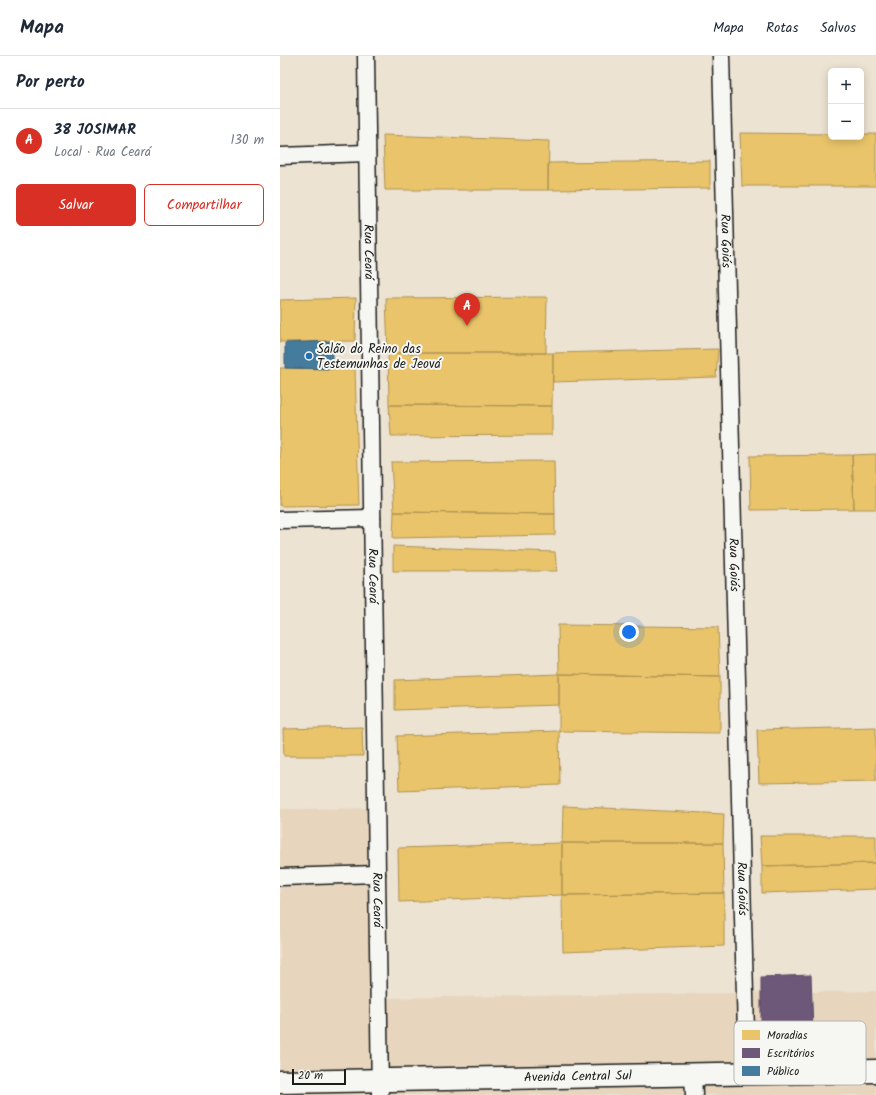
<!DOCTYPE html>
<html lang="pt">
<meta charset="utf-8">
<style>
:root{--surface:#fff;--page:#f2f2f3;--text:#1f2937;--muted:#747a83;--line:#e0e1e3;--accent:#d93025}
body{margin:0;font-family:Kalam,sans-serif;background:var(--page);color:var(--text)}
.controls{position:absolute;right:12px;top:12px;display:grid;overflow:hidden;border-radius:6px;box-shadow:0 2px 10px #0003}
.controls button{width:36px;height:36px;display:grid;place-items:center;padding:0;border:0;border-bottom:1px solid var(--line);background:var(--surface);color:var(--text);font:20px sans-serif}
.scale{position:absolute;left:12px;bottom:10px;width:54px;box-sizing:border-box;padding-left:4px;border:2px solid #1c1c1c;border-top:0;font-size:11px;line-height:14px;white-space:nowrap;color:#1c1c1c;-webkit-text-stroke:3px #f6f6f2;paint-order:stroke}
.you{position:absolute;left:349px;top:576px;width:14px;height:14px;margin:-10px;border:3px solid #fff;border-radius:50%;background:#1a73e8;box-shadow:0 0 0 6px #1a73e833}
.badge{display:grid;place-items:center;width:26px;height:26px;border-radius:50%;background:var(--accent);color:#fff;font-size:13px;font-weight:700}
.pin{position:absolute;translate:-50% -33px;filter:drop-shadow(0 1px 2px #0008)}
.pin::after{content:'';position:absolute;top:21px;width:14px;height:12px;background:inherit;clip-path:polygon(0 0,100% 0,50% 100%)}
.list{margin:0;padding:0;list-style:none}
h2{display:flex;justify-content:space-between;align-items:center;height:52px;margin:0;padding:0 16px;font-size:17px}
h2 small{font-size:13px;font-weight:400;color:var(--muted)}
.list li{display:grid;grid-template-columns:26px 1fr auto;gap:12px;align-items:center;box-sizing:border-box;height:64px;padding:0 16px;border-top:1px solid var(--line)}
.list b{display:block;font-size:15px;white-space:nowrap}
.list p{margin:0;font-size:13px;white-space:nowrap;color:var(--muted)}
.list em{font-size:13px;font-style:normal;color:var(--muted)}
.actions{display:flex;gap:8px;padding:12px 16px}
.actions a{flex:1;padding:9px 0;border:1px solid var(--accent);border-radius:6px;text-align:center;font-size:14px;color:var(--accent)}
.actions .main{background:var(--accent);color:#fff}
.map{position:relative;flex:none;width:596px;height:1039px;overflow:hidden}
header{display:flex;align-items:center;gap:24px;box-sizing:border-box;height:56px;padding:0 20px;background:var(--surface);border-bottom:1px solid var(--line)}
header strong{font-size:19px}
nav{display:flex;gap:22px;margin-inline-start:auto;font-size:14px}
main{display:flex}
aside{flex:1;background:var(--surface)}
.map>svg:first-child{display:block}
</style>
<header>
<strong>Mapa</strong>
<nav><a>Mapa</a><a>Rotas</a><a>Salvos</a></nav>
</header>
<main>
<aside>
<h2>Por perto<small></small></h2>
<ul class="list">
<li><span class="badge">A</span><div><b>38 JOSIMAR</b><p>Local · Rua Ceará</p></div><em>130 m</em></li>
</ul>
<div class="actions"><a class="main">Salvar</a><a>Compartilhar</a></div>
</aside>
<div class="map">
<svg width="596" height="1039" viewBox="0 0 596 1039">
<rect width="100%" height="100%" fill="#ede3d3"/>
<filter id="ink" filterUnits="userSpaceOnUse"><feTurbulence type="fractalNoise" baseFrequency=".025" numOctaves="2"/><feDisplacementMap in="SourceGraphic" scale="8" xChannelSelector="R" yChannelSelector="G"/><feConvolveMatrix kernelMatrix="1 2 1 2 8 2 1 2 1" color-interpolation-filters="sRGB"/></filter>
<g filter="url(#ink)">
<path fill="#e7d6bd" d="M96 752 99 942 596 935V1039H0V753Z"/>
<path fill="#e9c46a" stroke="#ac9253" d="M460 77 551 78V81H581V78H596V130H462Z
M103 79 269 85 268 134H105Z
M430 105V132L268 134V107Z
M267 241 266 297H108L106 242Z
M76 242 75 285 0 286V244Z
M438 293 436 321 273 326V297Z
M108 297H273L272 350 109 349Z
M0 312 75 313 79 449 0 450Z
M109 349 272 350V379L111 380Z
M596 398V453H574L572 399Z
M572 399 574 453 471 454 470 400Z
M274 405 275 458 114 456 111 406Z
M114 456 275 458V479L113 482Z
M113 490 275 496 277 515H113Z
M278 569 438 571 440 621 279 618Z
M279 618 440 621V677L279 675Z
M279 618V649L115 654V624Z
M82 671 83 700H4L3 673Z
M596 671V725L479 727 477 674Z
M279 675 280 729 119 735 117 680Z
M283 750 444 758 443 787H282Z
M480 780H596V807L482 810Z
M282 787H443L444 837 282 839Z
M282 787V839L119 846 118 792Z
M596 807V833L482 837V810Z
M444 837V890L283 896 282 839Z"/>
<path fill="#6d597a" stroke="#55475e" d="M531 919 534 1003H481V921Z"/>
<path fill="#457b9d" stroke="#395e76" d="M52 285V313L5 312V287Z"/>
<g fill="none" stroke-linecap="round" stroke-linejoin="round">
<defs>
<g id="street">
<path id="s1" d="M86 0 100 1039"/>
<path id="s2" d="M441 0 467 1017"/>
<path d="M0 100 87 97"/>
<path d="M0 464 92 462"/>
<path d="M0 821 97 818"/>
<path d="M413 1018 414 1039"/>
</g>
<g id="secondary">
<path id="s3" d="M0 1026 596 1015"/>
</g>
</defs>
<use href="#street" stroke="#1c1c1c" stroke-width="19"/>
<use href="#secondary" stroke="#1c1c1c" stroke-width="25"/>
<use href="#street" stroke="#f6f6f2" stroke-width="16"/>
<use href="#secondary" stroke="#f6f6f2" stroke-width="22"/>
</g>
</g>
<circle fill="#1f6fb2" stroke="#f6f6f2" stroke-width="1.5" cx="29" cy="300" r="4"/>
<g text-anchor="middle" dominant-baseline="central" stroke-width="4" stroke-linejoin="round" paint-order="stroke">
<g font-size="13" fill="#1c1c1c" stroke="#f6f6f2">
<text stroke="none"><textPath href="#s2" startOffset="185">Rua Goiás</textPath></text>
<text stroke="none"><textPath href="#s1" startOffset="196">Rua Ceará</textPath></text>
<text stroke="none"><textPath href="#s2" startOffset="509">Rua Goiás</textPath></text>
<text stroke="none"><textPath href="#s1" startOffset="520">Rua Ceará</textPath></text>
<text stroke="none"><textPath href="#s2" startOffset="833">Rua Goiás</textPath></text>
<text stroke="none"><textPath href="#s1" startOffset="844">Rua Ceará</textPath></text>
<text stroke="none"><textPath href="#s3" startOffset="298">Avenida Central Sul</textPath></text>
</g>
<g font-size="13" fill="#1c1c1c" stroke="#f6f6f2" text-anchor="start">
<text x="37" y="293">Salão do Reino das<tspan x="37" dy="15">Testemunhas de Jeová</tspan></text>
</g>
</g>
<rect x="454" y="965" width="132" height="64" rx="6" fill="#f6f6f2" stroke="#b5b5b2" stroke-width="1"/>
<rect x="462" y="974" width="18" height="10" fill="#e9c46a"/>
<rect x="462" y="992" width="18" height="10" fill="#6d597a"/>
<rect x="462" y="1010" width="18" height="10" fill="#457b9d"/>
<g font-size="11" fill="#1c1c1c">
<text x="487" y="983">Moradias</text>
<text x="487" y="1001">Escritórios</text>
<text x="487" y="1019">Público</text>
</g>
</svg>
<div class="controls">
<button>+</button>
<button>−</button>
</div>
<div class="scale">20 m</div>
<div class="you"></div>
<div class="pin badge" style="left:187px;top:270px">A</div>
</div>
</main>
